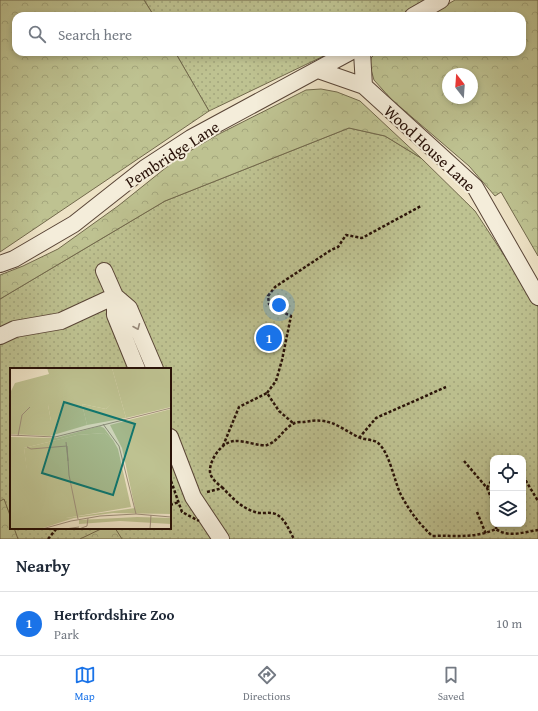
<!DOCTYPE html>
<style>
:root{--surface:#fff;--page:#f2f2f3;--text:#1f2937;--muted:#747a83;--line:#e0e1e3;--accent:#1a73e8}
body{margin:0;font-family:"Gentium Book Plus",serif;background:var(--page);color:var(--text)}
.controls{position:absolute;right:12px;bottom:12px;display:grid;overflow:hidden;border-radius:8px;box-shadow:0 2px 6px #0003}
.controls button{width:36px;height:36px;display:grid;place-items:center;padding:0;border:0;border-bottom:1px solid var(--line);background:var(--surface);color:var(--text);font:20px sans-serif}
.compass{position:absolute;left:442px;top:68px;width:36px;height:36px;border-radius:50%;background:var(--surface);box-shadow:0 2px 6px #0003;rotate:343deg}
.you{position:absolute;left:279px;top:305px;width:14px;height:14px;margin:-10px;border:3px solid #fff;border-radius:50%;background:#1a73e8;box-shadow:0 0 0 6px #1a73e833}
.badge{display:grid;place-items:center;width:26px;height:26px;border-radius:50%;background:var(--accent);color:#fff;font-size:13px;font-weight:700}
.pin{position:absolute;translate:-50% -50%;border:2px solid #fff;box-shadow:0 1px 4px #0006}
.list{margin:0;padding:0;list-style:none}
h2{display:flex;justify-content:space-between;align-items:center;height:52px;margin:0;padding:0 16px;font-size:17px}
h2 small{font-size:13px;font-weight:400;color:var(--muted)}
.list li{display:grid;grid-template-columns:26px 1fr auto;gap:12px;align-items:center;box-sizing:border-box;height:64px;padding:0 16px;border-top:1px solid var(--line)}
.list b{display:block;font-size:15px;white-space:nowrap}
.list p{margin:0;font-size:13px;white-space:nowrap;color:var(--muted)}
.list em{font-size:13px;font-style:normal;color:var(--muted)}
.icon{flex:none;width:22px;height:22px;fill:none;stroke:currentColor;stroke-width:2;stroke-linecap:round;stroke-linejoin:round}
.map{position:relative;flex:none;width:538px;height:539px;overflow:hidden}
.search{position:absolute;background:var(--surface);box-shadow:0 2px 6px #0003;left:12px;right:12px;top:12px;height:44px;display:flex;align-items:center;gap:10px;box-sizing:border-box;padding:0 14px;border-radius:12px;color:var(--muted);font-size:15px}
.sheet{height:116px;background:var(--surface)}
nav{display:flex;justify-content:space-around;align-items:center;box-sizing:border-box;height:56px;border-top:1px solid var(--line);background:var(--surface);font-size:11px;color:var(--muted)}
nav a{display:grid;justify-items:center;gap:2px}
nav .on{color:var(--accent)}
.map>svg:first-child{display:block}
</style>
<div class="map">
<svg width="538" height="539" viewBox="0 0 538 539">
<defs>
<pattern id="grass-dots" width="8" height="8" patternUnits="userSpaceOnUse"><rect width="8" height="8" fill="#bec291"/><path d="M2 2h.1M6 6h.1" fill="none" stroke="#a3a67c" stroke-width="1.8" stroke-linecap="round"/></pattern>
<pattern id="forest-crowns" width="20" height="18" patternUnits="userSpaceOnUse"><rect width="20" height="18" fill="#bec291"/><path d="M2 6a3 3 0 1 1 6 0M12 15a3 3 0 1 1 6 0" fill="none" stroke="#a3a67c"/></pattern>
</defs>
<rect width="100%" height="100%" fill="#eee3c6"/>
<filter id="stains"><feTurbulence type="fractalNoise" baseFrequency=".005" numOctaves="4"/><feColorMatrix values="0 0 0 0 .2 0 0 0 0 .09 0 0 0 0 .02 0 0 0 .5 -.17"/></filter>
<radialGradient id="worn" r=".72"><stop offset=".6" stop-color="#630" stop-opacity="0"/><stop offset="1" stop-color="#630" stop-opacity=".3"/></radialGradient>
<path fill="url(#grass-dots)" stroke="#72694c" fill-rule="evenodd" d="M144 0H430L403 16H154Z
M175 52H332L209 111Z
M349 128 385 136 421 158 475 211 538 307V539H0V299L165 201ZM11 369H170V528H11ZM493 458H523V524H493Z"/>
<path fill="url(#forest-crowns)" stroke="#72694c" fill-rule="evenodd" d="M0 0H144L154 16H16V52H175L209 111 0 252Z
M455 0H538V256L501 192 495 196 469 166 392 100 374 80 370 66 371 58 377 52H522V16H428ZM448 74H472V98H448Z
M321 89 337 92 360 101 421 158 385 136 349 128 165 201 0 299V275L23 266 58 249 118 206 178 158 217 135 306 90Z
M4 499 11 518V528H14L18 539H0V501Z
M103 528H115L122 539H80Z"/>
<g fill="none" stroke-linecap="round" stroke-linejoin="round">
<defs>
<path id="minor" d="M413 16 441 0
M362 52 364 86
M318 70 364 86 475 187 538 297
M0 264 14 259 74 224 145 168 191 138 350 52
M104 271 115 296 129 308 155 369
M115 296V315L137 369
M0 336 15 329 61 321 115 296
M170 437 193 497 221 539"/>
</defs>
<use href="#minor" stroke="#594537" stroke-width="18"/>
<path stroke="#271007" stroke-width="2.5" stroke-dasharray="3 2" stroke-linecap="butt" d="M267 393 276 381 282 360 291 316 274 308 269 304 268 296 275 287 331 250 338 247 346 235 362 238 421 206
M359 438 376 418 446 387
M223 446 239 407 267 393 279 411 293 423
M464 461 487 488 493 502
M523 476 538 501
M223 488C218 484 211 479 210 472 209 460 222 442 234 441 244 440 260 447 267 445 279 441 283 429 293 424 295 422 301 422 304 422 330 417 337 426 358 437 364 440 373 439 378 443 390 453 394 481 401 495 410 512 419 523 432 536 456 535 473 539 496 529 508 538 524 532 538 530
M487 488 493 478
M207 492 223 488C232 498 242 508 255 512 262 515 271 510 279 516 286 521 290 532 294 539
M170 505 179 502
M477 512 486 534
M496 529V524
M48 539 57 528"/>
<use href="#minor" stroke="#f4edda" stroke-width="16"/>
<path stroke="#271007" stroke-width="2.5" stroke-dasharray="3 2" stroke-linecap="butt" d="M171 481 182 512 199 521"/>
</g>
<defs><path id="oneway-chevron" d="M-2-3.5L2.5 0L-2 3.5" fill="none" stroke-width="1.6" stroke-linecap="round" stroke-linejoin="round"/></defs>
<use stroke="#988a7b" href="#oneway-chevron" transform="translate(137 327) rotate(67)"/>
<g text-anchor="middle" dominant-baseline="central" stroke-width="4" stroke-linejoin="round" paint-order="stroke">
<g font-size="16" fill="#271007" stroke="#f4edda">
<text transform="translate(430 148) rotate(43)">Wood House Lane</text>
<text transform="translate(172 154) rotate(-33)">Pembridge Lane</text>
</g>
</g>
<g transform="translate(10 368)">
<rect width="161" height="161" fill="#eee3c6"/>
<path d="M37 0H102L116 50 77 57 72 36 96 41 103 33 38 37 41 53H0V25L5 15 39 6ZM95 65 103 72 108 81 121 139 56 150 24 161 14 80 67 67Z" fill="#bec291"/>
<path d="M102 0H161V39L116 50ZM69 22 104 33 96 41 72 36 77 57 40 68 0 66V53H41L38 37ZM161 41V146L103 145 64 150 30 161H0V69L46 70 90 58 94 60 103 72 95 65 67 67 14 80 17 101 34 100V109L47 107 56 150 125 140 112 80 100 57ZM127 149 161 150V156L110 153 69 156V152Z" fill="#bec291"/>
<path fill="none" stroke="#9e8f7a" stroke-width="1" d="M93 56 109 78 126 146M0 67 45 69 161 40M8 68 12 47 20 39M56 74 58 93M57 78 59 107 68 151M17 79 21 81 57 78M32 161 61 153 90 148 126 146 161 149M55 161 69 159M69 161 77 158 78 150M140 161 141 147"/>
<path fill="#0f766e" fill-opacity="0.15" stroke="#0f766e" stroke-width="2" d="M54 34 125 56 103 127 32 105Z"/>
<rect width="161" height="161" fill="none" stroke="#271007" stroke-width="2"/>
</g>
<rect width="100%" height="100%" filter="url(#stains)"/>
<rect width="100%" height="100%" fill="url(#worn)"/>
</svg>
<div class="controls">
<button><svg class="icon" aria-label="locate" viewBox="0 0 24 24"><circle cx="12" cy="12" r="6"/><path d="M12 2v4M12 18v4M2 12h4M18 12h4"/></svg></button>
<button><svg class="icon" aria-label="layers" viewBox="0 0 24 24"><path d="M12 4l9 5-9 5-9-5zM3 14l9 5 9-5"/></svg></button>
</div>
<svg class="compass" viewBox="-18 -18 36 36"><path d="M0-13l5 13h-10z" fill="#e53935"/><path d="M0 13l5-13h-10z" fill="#747a83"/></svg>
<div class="you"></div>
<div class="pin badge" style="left:269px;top:338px">1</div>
<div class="search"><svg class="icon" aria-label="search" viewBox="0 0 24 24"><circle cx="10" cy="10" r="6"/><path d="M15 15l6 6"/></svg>Search here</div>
</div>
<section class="sheet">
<h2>Nearby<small></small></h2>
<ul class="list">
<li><span class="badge">1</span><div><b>Hertfordshire Zoo</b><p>Park</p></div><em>10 m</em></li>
</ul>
</section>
<nav>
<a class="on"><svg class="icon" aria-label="map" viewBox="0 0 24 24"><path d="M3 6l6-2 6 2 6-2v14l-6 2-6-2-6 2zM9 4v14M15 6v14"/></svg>Map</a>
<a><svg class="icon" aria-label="directions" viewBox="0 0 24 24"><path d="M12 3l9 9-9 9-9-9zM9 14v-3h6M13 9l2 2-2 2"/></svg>Directions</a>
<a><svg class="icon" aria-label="saved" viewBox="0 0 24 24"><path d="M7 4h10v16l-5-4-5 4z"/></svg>Saved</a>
</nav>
